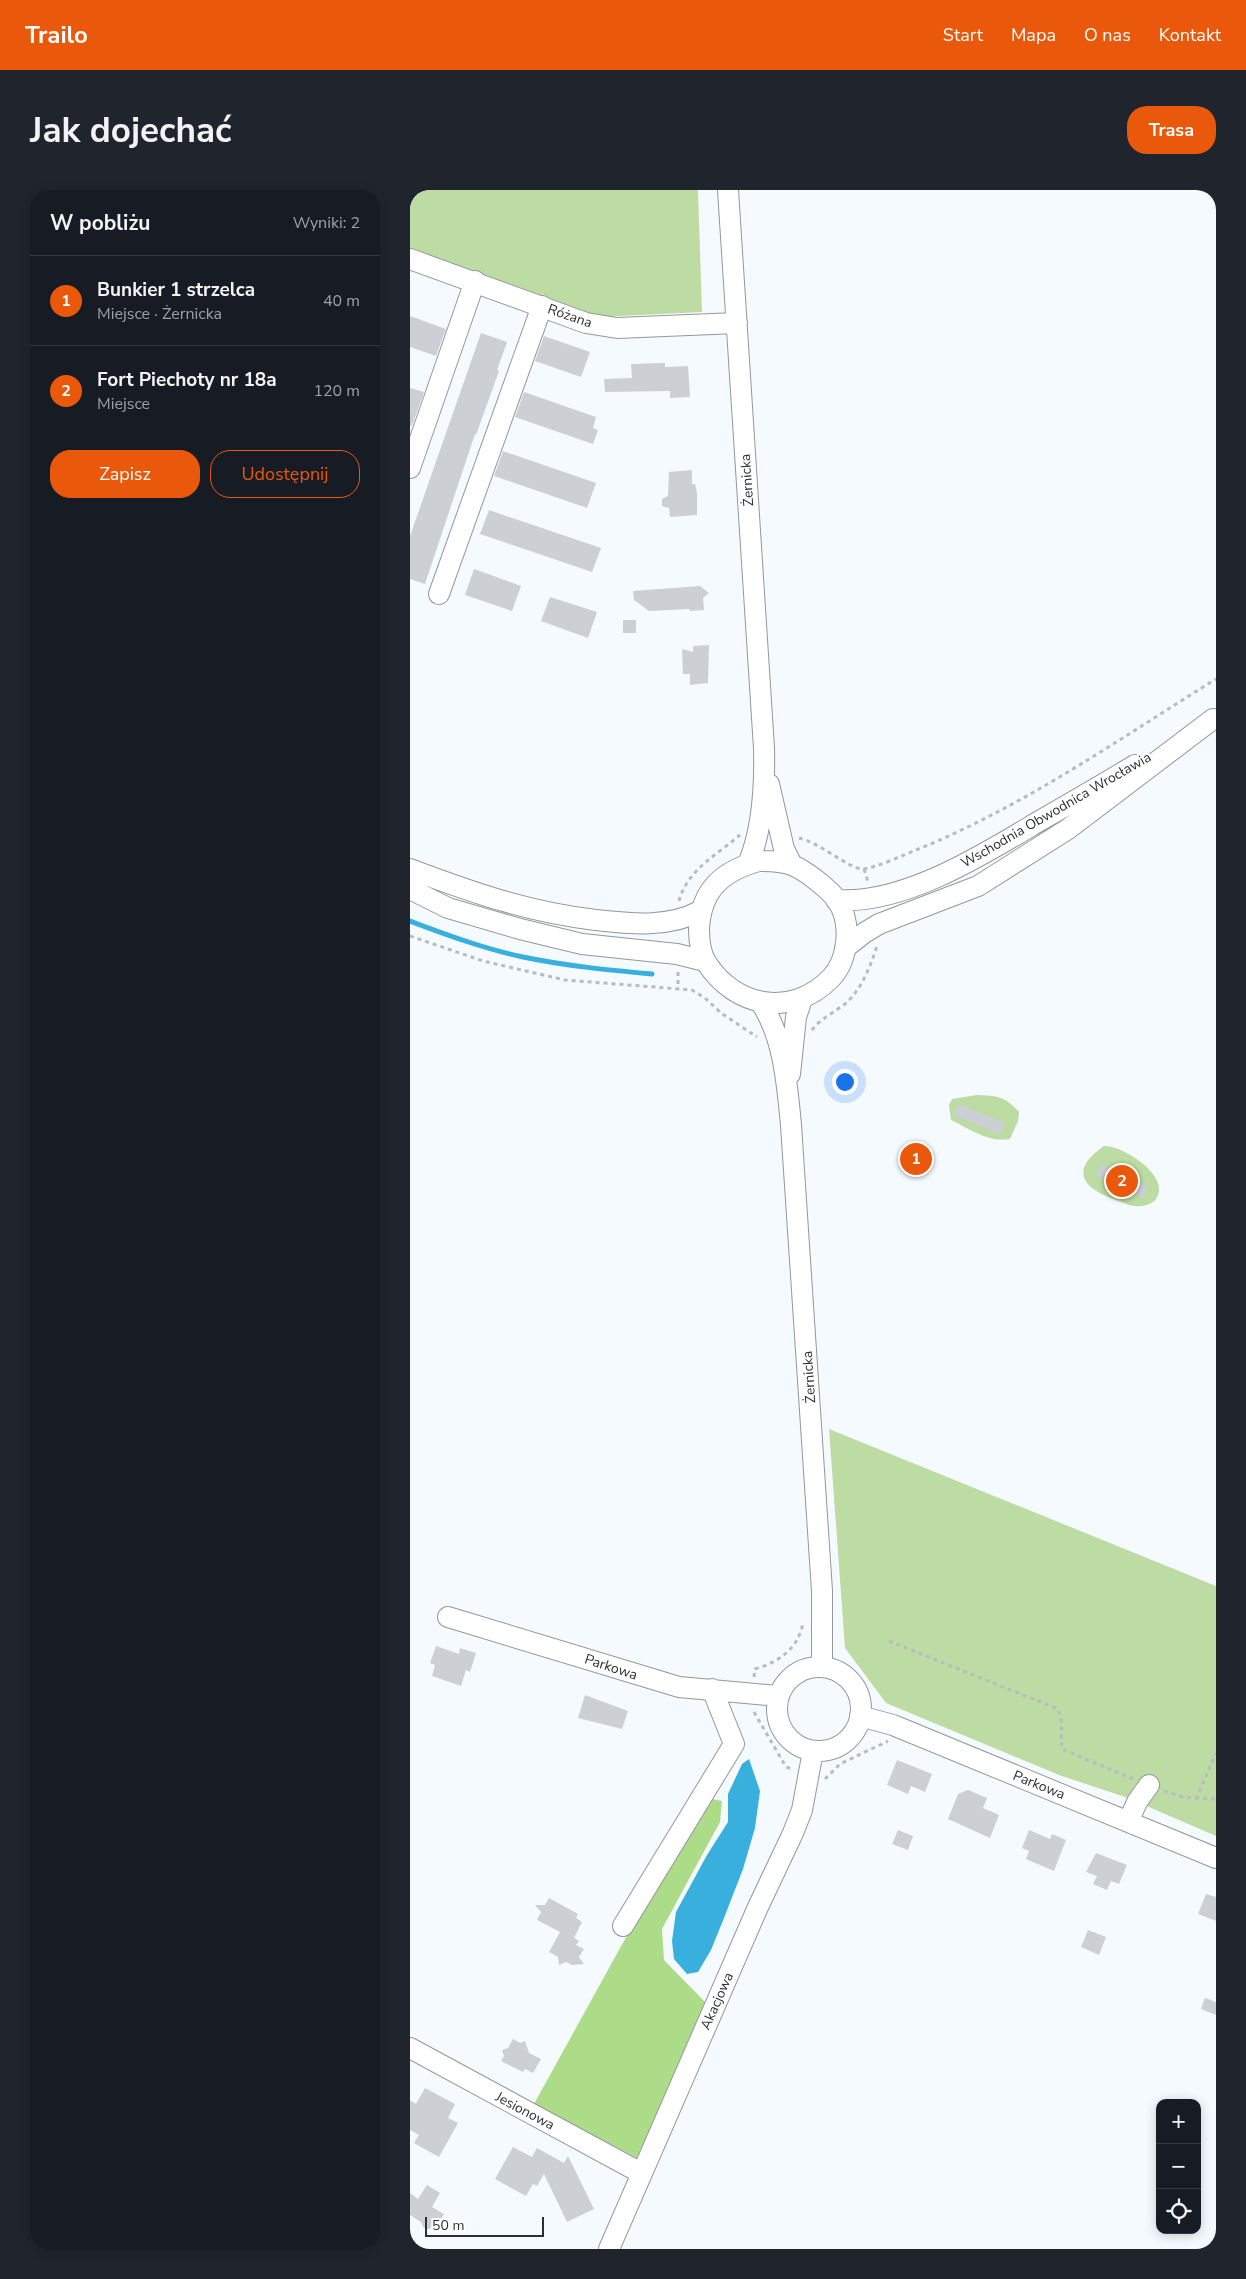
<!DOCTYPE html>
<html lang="pl">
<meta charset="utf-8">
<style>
:root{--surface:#171b24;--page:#20242c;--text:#f1f3f6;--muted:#9ea1a6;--line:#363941;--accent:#ea580c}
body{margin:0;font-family:"Nunito Sans",sans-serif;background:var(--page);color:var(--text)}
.controls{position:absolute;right:15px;bottom:15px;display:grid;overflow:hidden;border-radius:10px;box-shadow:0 2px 12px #0003}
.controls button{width:45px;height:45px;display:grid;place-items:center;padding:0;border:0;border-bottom:1px solid var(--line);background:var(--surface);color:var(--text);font:25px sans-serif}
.scale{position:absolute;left:15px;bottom:12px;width:119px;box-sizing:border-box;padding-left:5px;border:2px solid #2c2e30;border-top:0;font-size:14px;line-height:18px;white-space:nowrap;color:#2c2e30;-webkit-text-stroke:4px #fff;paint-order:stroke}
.you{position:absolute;left:434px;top:891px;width:18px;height:18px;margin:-12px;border:4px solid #fff;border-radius:50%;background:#1a73e8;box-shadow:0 0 0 8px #1a73e833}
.badge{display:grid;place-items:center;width:32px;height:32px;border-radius:50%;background:var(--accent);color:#fff;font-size:16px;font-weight:700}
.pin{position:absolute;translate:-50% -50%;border:2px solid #fff;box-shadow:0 1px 5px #0006}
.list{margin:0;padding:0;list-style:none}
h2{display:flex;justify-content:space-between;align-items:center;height:65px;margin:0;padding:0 20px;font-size:21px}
h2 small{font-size:16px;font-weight:400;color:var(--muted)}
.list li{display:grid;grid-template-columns:32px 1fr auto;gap:15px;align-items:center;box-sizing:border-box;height:90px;padding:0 20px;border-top:1px solid var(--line)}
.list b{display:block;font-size:19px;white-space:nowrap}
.list p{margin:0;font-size:16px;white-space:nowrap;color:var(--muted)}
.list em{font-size:16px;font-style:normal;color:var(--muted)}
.actions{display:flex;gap:10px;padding:15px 20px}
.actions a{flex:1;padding:11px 0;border:1px solid var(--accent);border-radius:20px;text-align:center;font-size:18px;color:var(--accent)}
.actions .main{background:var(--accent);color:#fff}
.icon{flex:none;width:28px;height:28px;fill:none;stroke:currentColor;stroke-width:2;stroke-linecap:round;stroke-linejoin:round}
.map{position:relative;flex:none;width:806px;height:2059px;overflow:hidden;border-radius:20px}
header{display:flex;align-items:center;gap:30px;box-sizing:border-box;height:70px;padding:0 25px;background:var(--accent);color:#fff}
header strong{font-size:24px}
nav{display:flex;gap:28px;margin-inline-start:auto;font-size:18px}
.intro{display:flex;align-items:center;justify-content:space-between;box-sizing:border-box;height:120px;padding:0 30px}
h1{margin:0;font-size:35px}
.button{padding:12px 22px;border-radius:20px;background:var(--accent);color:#fff;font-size:18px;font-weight:700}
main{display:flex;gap:30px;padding:0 30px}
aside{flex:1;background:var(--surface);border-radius:20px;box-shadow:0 2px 12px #0003}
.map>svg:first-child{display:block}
</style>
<header>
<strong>Trailo</strong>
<nav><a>Start</a><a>Mapa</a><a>O nas</a><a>Kontakt</a></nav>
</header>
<div class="intro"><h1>Jak dojechać</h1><a class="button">Trasa</a></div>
<main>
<aside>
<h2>W pobliżu<small>Wyniki: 2</small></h2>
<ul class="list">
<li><span class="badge">1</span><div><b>Bunkier 1 strzelca</b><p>Miejsce · Żernicka</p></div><em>40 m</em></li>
<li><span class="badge">2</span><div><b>Fort Piechoty nr 18a</b><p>Miejsce</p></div><em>120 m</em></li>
</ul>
<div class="actions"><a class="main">Zapisz</a><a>Udostępnij</a></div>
</aside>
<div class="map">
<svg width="806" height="2059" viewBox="0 0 806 2059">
<rect width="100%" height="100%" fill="#f5faff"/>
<path fill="#bcdca4" d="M0 0H288L292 122 189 127 0 61Z
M567 905C587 906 595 906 609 922L608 931 600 949C578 953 560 939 541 930L539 915 542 909Z
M694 956C712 955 762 986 746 1009 741 1015 732 1017 725 1016 719 1016 712 1012 706 1010 672 998 659 980 694 956Z
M419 1239 806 1396V1646L718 1608 649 1585 476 1513 435 1458Z"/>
<path fill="#addc88" d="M298 1608 312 1611 310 1632 252 1739 254 1770 295 1812 227 1968 124 1914 220 1740Z"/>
<path fill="#39afdd" d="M339 1569 350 1601 345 1638 333 1679 314 1728 301 1760 288 1782 277 1784 264 1769 262 1751 266 1722 297 1665 318 1632V1604L332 1574Z"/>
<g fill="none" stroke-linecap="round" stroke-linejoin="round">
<path stroke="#39afdd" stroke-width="5" d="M0 731C37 745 75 759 113 767 156 776 199 780 242 784"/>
</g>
<path fill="#ccd0d5" d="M0 126 36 139 26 166 0 157Z
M71 143 97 152 87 180 89 181 66 245 65 244 15 394 0 389V346Z
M134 146 180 162 171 187 125 171Z
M255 173V177L278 176 280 207 260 208V201L195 202 194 189 222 188 221 174Z
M0 198 14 202 2 236 0 235Z
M114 202 186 227 183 238 188 240 183 254 105 227Z
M93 261 186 293 177 318 84 286Z
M282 280V294H285L287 303V325L260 327 259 318 252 316V309L258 306 259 282Z
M79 320 191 358 182 382 70 344Z
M64 379 111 396 102 421 55 405Z
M290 396 299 403 293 408 294 420 280 421 279 419 239 421 224 410 223 401Z
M140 407 187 422 178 448 131 431Z
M213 430H226V443H213Z
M299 455 298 493 280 495V484H273L272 459 283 462V456Z
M548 914 594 933 590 944 543 925Z
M691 974 738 997 733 1008 686 985Z
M26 1456 49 1464 50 1458 66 1463 60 1482 56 1480 51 1496 22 1486 25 1475 20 1473Z
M175 1505 218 1521 212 1539 168 1528Z
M487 1570 522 1584 515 1602 501 1596 498 1604 477 1595Z
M558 1600 577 1608 573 1618 589 1625 580 1648 538 1629 548 1604Z
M488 1640 503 1646 498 1660 482 1654Z
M619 1640 640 1649 642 1644 656 1650 644 1681 616 1669 619 1661 612 1658Z
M686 1663 717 1675 709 1694 701 1691 697 1700 683 1694 687 1686 676 1682Z
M796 1704 806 1707V1731L788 1724Z
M139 1708 168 1724 166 1728 172 1732 164 1748 169 1751 166 1755 174 1759 169 1767 174 1774 162 1775 156 1772 149 1775 148 1767 139 1762 150 1742 127 1730 131 1722 125 1715H135Z
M678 1740 696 1747 689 1765 671 1757Z
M795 1808 806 1812V1825L791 1819Z
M103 1849 110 1853 115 1851 119 1863 131 1869 123 1883 115 1879 113 1882 91 1871 94 1866 92 1860 98 1858Z
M15 1898 45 1914 38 1928 48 1933 29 1967 4 1953 9 1945 0 1940V1910L6 1914Z
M103 1957 122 1967 127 1958 154 1973 158 1966 184 2019 157 2032 134 1984 127 1996 123 1994 116 2006 85 1989Z
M17 1995 30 2003 22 2017 34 2024 26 2037 17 2039 13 2037 11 2032 0 2025V2003L8 2009Z"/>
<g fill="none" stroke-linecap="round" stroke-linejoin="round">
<defs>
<path id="minor" d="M318 0 354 558C355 596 353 639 338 674
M0 69 176 133 207 138 327 133
M0 278 65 91
M29 404 132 116
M359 594 374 659 382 675
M349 671C360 671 372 671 382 675 395 680 419 699 427 710 442 732 439 769 421 788 382 828 325 818 296 772 290 762 289 750 289 739 291 700 312 681 349 671Z
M0 679C64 703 118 722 186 730 222 734 258 738 290 721
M0 699 38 718 110 739 172 754 267 764 295 771
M426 710C492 715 571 666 626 633 659 614 692 595 725 575
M435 758 454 743 469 734 568 696 658 639 803 529
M351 813C374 848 377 894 381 935L412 1401V1477
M380 884 386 827 392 809
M38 1427 269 1497 368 1506
M367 1519a42 42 0 1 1 84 0a42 42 0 1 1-84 0Z
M450 1526 483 1535 806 1668
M718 1632 727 1612 739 1595
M213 1736 324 1554 302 1499
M0 1858 231 1983
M199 2059 348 1717 383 1643 392 1620 403 1561"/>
</defs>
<use href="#minor" stroke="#93979c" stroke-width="22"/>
<path stroke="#b8bcc0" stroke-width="3" stroke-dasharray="4 4" stroke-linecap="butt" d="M389 648C409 652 439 679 453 679 465 678 494 665 506 660 613 617 709 549 806 489
M454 679 458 692
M269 711C277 680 308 664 330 645
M0 746 73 771 155 790 282 800 295 808 311 823 347 847
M268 782V799
M402 840C410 829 425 822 435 814 452 799 460 777 467 756
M479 1451 648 1519C654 1534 650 1544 652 1559L723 1589
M344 1487 345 1479C369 1472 388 1459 393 1433
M344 1522 376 1577 383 1579
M415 1589 430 1574 478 1551
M754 1601 773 1607 806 1609
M786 1609 806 1563"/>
<use href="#minor" stroke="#fff" stroke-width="20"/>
</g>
<g text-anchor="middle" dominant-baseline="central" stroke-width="4.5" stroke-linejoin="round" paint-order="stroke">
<g font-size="14" fill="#2c2e30" stroke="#fff">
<text transform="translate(160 126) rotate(19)">Różana</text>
<text transform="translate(337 290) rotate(-94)">Żernicka</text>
<text transform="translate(646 620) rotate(-30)">Wschodnia Obwodnica Wrocławia</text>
<text transform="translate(399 1187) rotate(-94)">Żernicka</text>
<text transform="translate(201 1477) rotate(18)">Parkowa</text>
<text transform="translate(629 1595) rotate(22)">Parkowa</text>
<text transform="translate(307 1811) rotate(-66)">Akacjowa</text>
<text transform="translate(115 1921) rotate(28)">Jesionowa</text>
</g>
</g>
</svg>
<div class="controls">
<button>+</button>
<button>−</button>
<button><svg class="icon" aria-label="locate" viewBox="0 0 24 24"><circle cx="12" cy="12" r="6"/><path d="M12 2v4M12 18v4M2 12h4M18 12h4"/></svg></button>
</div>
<div class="scale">50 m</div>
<div class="you"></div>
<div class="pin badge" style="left:506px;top:969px">1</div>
<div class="pin badge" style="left:712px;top:991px">2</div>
</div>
</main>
